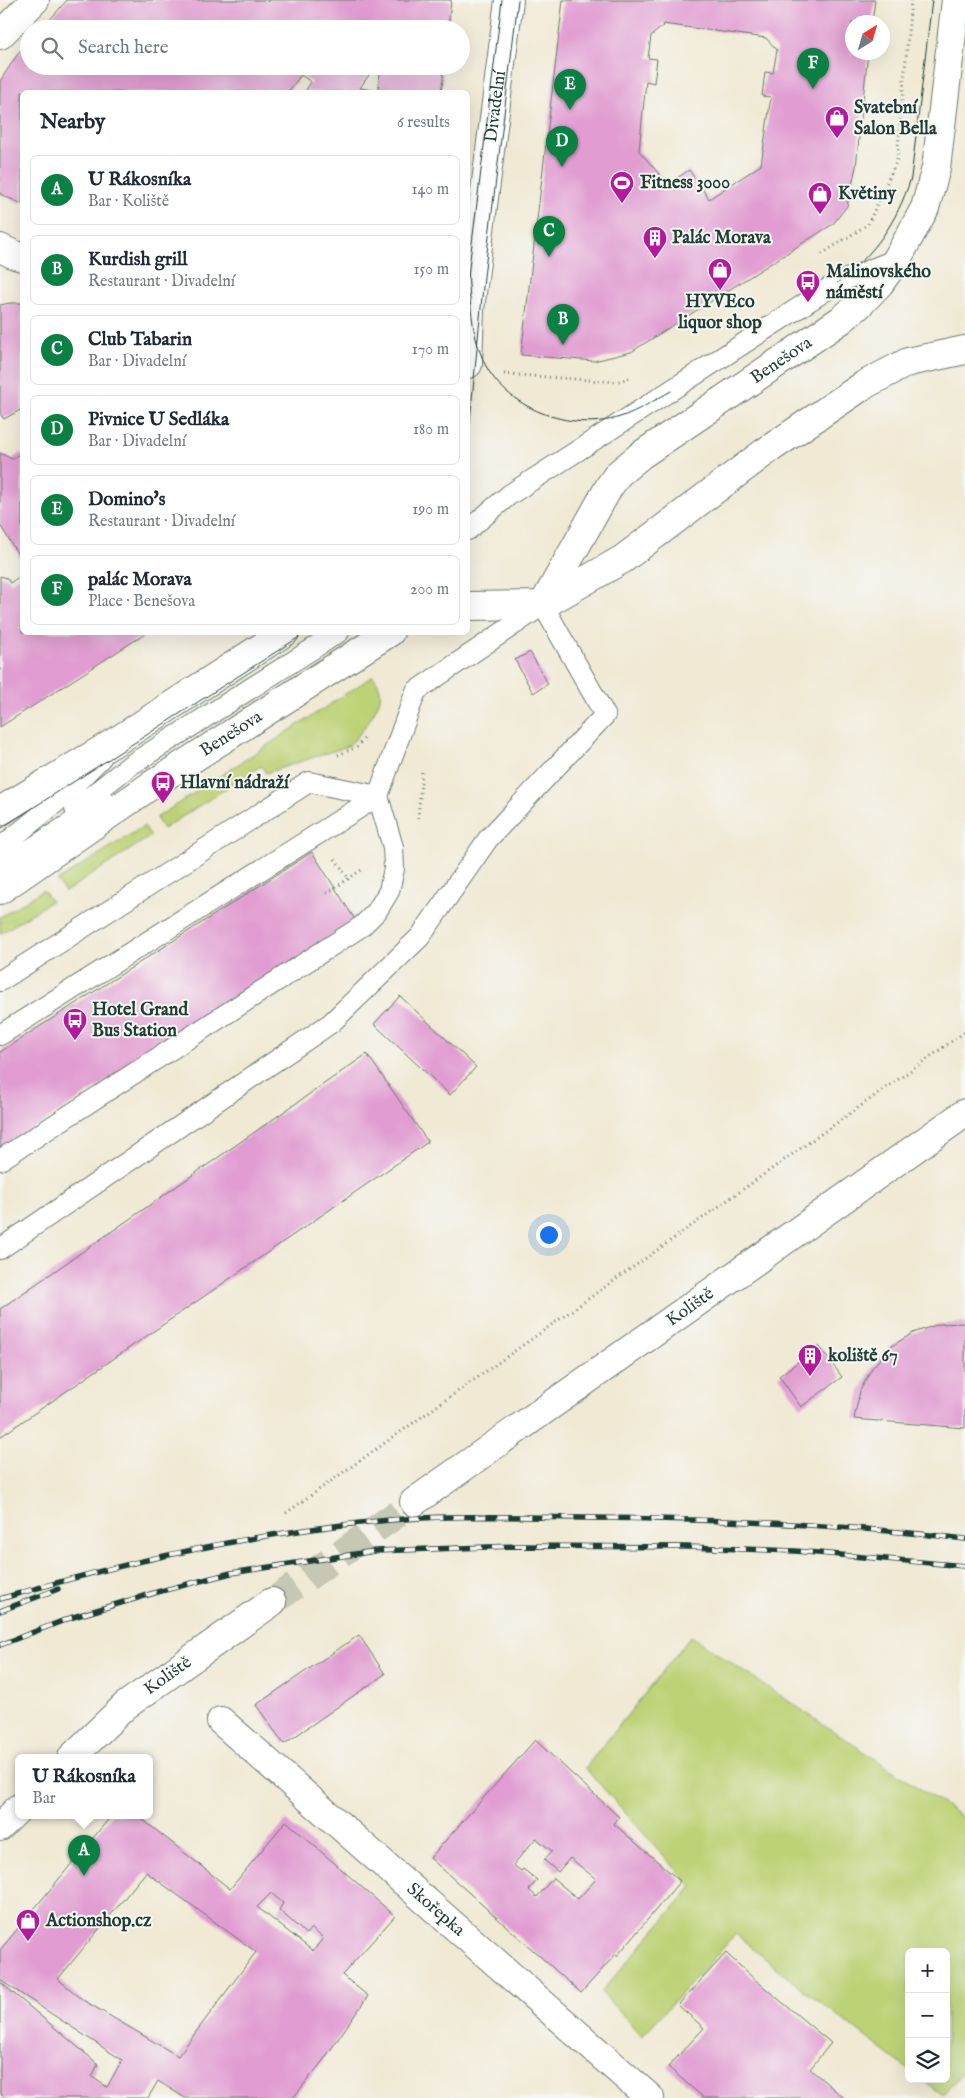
<!DOCTYPE html>
<meta charset="utf-8">
<style>
:root{--surface:#fff;--page:#f6f6f7;--text:#1f2937;--muted:#747a83;--line:#e0e1e3;--accent:#0b8043}
body{margin:0;font-family:"IM FELL English",serif;background:var(--page);color:var(--text)}
.controls{position:absolute;right:15px;bottom:15px;display:grid;overflow:hidden;border-radius:8px;box-shadow:0 5px 20px #0002}
.controls button{width:45px;height:45px;display:grid;place-items:center;padding:0;border:0;border-bottom:1px solid var(--line);background:var(--surface);color:var(--text);font:25px sans-serif}
.compass{position:absolute;left:845px;top:15px;width:45px;height:45px;border-radius:50%;background:var(--surface);box-shadow:0 5px 20px #0002;rotate:37deg}
.you{position:absolute;left:548px;top:1234px;width:18px;height:18px;margin:-12px;border:4px solid #fff;border-radius:50%;background:#1a73e8;box-shadow:0 0 0 8px #1a73e833}
.badge{display:grid;place-items:center;width:32px;height:32px;border-radius:50%;background:var(--accent);color:#fff;font-size:16px;font-weight:700}
.pin{position:absolute;translate:-50% -41px;filter:drop-shadow(0 1px 2px #0008)}
.pin::after{content:'';position:absolute;top:26px;width:18px;height:15px;background:inherit;clip-path:polygon(0 0,100% 0,50% 100%)}
.popup{position:absolute;left:15px;top:1754px;width:138px;height:65px;box-sizing:border-box;display:grid;place-content:center;border-radius:8px;background:var(--surface);filter:drop-shadow(0 1px 4px #0005);font-size:16px;white-space:nowrap;color:var(--muted)}
.popup b{font-size:19px;color:var(--text)}
.popup::after{content:'';position:absolute;left:50%;top:100%;margin-left:-10px;border:10px solid transparent;border-top-color:var(--surface)}
.list{margin:0;padding:0;list-style:none}
h2{display:flex;justify-content:space-between;align-items:center;height:65px;margin:0;padding:0 20px;font-size:21px}
h2 small{font-size:16px;font-weight:400;color:var(--muted)}
.list li{display:grid;grid-template-columns:32px 1fr auto;gap:15px;align-items:center;box-sizing:border-box;height:70px;margin:0 10px 10px;padding:0 10px;border:1px solid var(--line);border-radius:8px}
.list b{display:block;font-size:19px;white-space:nowrap}
.list p{margin:0;font-size:16px;white-space:nowrap;color:var(--muted)}
.list em{font-size:16px;font-style:normal;color:var(--muted)}
.icon{flex:none;width:28px;height:28px;fill:none;stroke:currentColor;stroke-width:2;stroke-linecap:round;stroke-linejoin:round}
.map{position:relative;flex:none;width:965px;height:2098px;overflow:hidden}
.search{position:absolute;background:var(--surface);box-shadow:0 5px 20px #0002;left:20px;top:20px;width:450px;height:55px;display:flex;align-items:center;gap:12px;box-sizing:border-box;padding:0 18px;border-radius:28px;color:var(--muted);font-size:19px}
.panel{position:absolute;background:var(--surface);box-shadow:0 5px 20px #0002;left:20px;top:90px;width:450px;height:545px;border-radius:8px}
.map>svg:first-child{display:block}
</style>
<div class="map">
<svg width="965" height="2098" viewBox="0 0 965 2098">
<rect width="100%" height="100%" fill="#f6f6f2"/>
<filter id="ink" filterUnits="userSpaceOnUse"><feTurbulence type="fractalNoise" baseFrequency=".02" numOctaves="2"/><feDisplacementMap in="SourceGraphic" scale="10" xChannelSelector="R" yChannelSelector="G"/><feConvolveMatrix kernelMatrix="1 2 1 2 8 2 1 2 1" color-interpolation-filters="sRGB"/></filter>
<filter id="wash" filterUnits="userSpaceOnUse"><feTurbulence type="fractalNoise" baseFrequency=".0096" numOctaves="4" result="noise"/><feDisplacementMap in="SourceGraphic" scale="20" xChannelSelector="R" yChannelSelector="G"/><feGaussianBlur stdDeviation="1.12" result="paint"/><feColorMatrix in="noise" values="0 0 0 0 0 0 0 0 0 0 0 0 0 0 0 0 0 1.4 0 .05"/><feComposite in="paint" operator="in"/></filter>
<g filter="url(#wash)">
<rect width="100%" height="100%" fill="#f0e9d4"/>
<path fill="#bdd276" stroke="#6e8855" d="M373 676C378 683 382 689 380 698 378 710 358 738 348 746L266 773 261 766 163 829 156 818Z
M144 826 151 836 65 892 57 881Z
M43 890 51 901 0 934V917Z
M691 1636 965 1819V2069L943 2095 922 2079H946V1952H909V2070L791 1980 736 1934 642 2036 601 1992 692 1887 585 1768Z"/>
<g id="blocks">
<path fill="#e19dd2" fill-rule="evenodd" d="M67 0H266L269 2 270 0H451L448 29H42Z
M563 0H875L872 22H852V52H868L856 167 847 206 833 224 631 352 594 361 521 355ZM663 24 766 38 777 50 773 73 765 72 762 96 771 97 761 165 709 199 689 170 668 184 639 151 646 81 654 83 657 59 648 58 651 36 662 27Z
M29 42V66H443V79L441 92H310L306 90 311 82 301 75 288 92H22V204L0 194V81L19 52ZM371 72 380 73 378 91 360 88Z
M10 303H22V409L4 419 0 414V305Z
M22 452V561L0 525V453L12 459Z
M22 575V632H148L0 727V576L7 578 10 583Z
M530 652 548 684 533 693 515 660Z
M312 852 356 921 0 1150V1052Z
M400 996 476 1067 450 1095 374 1024Z
M367 1054 428 1142 0 1437V1309Z
M965 1323V1428L854 1419 860 1391 872 1368 890 1347 913 1333 939 1324Z
M819 1346 842 1377 801 1407 779 1376Z
M359 1635 385 1674 284 1744 256 1705Z
M535 1740 619 1817 614 1824 680 1881 617 1956 616 1954 581 1993 430 1858ZM536 1838 552 1851 544 1860 558 1872 570 1858 596 1879 578 1899 553 1878 537 1897 529 1890 537 1880 523 1869 521 1871 513 1865Z
M112 1815H137L230 1889 286 1821 395 1916 342 1975 368 1996 322 2062 293 2098H185L158 2081 148 2098H5L0 2094V1982L98 2064 92 2077 107 2087 122 2060 0 1980V1950ZM146 1872 256 1952 178 2056 83 2000 58 1979ZM271 1893 283 1903 279 1910 306 1934 311 1928 323 1938 313 1951 257 1907Z
M726 1953 752 1977 831 2043 810 2069 844 2098H704L668 2067 704 2028 678 2005Z"/>
</g>
</g>
<g filter="url(#ink)">
<use href="#blocks" fill-opacity="0" stroke="#68796c" stroke-width="1"/>
<g fill="none" stroke-linecap="round" stroke-linejoin="round">
<path stroke="#c6c7b4" stroke-width="28" stroke-dasharray="28 14" stroke-linecap="butt" d="M272 1602 414 1502"/>
<defs>
<path id="service" d="M468 530 509 495 837 283 897 259
M75 809 129 766 339 632
M0 848 59 800 101 758
M0 869 105 801
M0 981 309 782 378 796
M0 1035 378 796
M0 1160 362 926 377 911 389 891 394 869 393 847 378 796 416 691 543 605 605 715 488 839 420 937 331 1023 0 1249"/>
<g id="minor">
<path d="M0 35 35 0"/>
<path d="M0 248 15 255 22 257"/>
<path id="s1" d="M468 364 470 309 509 0"/>
<path id="s2" d="M543 605 609 487 618 474 641 455 841 320 859 305 880 283 897 259 925 208 936 168 956 0"/>
<path d="M468 606 543 605 623 559 765 452 864 385 908 362 965 350"/>
<path d="M0 811 118 740 285 632"/>
<path id="s3" d="M0 890 153 784 390 632"/>
<path id="s4" d="M221 1721 650 2098"/>
</g>
<g id="secondary">
<path id="s5" d="M414 1502 965 1113"/>
<path id="s6" d="M72 1757 125 1706 272 1602"/>
<path d="M0 1827 19 1808"/>
</g>
</defs>
<use href="#service" stroke="#68796c" stroke-width="22"/>
<use href="#minor" stroke="#68796c" stroke-width="30"/>
<use href="#secondary" stroke="#68796c" stroke-width="30"/>
<path stroke="#68796c" stroke-width="3" stroke-dasharray="1 4" stroke-linecap="butt" d="M822 254 868 224 897 160 911 0
M504 374 616 382 632 377
M338 755 357 747 365 737
M418 818 422 770
M335 859 349 879
M327 893 363 869
M286 1513 965 1032"/>
<use href="#service" stroke="#fff" stroke-width="20"/>
<use href="#minor" stroke="#fff" stroke-width="28"/>
<use href="#secondary" stroke="#fff" stroke-width="28"/>
<path stroke="#1f3d34" stroke-width="1" d="M468 270C470 300 471 331 483 360 504 408 571 433 620 417 638 411 655 400 671 391
M468 276 502 0
M837 283C875 253 896 224 911 178L932 0
M468 441 484 277 518 0
M0 829 307 632"/>
<defs>
<path id="rail" d="M0 1599C120 1563 244 1535 369 1522 442 1514 515 1517 589 1518 715 1519 840 1524 965 1539
M0 1611 58 1589
M0 1645 70 1618 161 1591 231 1573 375 1551 518 1546 687 1547 795 1551 965 1566"/>
</defs>
<use href="#rail" stroke="#1f3d34" stroke-width="5.5"/>
<use href="#rail" stroke="#f6f6f2" stroke-width="4" stroke-dasharray="11" stroke-linecap="butt"/>
</g>
</g>
<defs>
<symbol id="shop-pin" viewBox="-11 -11 22 30"><path d="M0 17L-7.5 6A9.5 9.5 0 1 1 7.5 6Z" fill="#b5179e" stroke="#f6f6f2"/><path d="M-5-2.5h2.3a2.7 3.5 0 0 1 5.4 0H5L5.5 6h-11ZM-1.5-2.5h3a1.5 2.3 0 0 0-3 0Z" fill="#fff"/></symbol>
<symbol id="stadium-pin" viewBox="-11 -11 22 30"><path d="M0 17L-7.5 6A9.5 9.5 0 1 1 7.5 6Z" fill="#b5179e" stroke="#f6f6f2"/><path d="M0-5a6.5 5 0 1 0 0 10a6.5 5 0 1 0 0-10ZM-3.5-1.8h7v3.6h-7Z" fill="#fff"/></symbol>
<symbol id="building-pin" viewBox="-11 -11 22 30"><path d="M0 17L-7.5 6A9.5 9.5 0 1 1 7.5 6Z" fill="#b5179e" stroke="#f6f6f2"/><path d="M-4-6H4V6H1V3H-1V6H-4ZM-2.5-4.3h1.7v1.8h-1.7ZM.8-4.3h1.7v1.8H.8ZM-2.5-1h1.7V.8h-1.7ZM.8-1h1.7V.8H.8Z" fill="#fff"/></symbol>
<symbol id="bus-pin" viewBox="-11 -11 22 30"><path d="M0 17L-7.5 6A9.5 9.5 0 1 1 7.5 6Z" fill="#b5179e" stroke="#f6f6f2"/><path d="M-5-6H5V4H4V6H2V4H-2V6H-4V4H-5ZM-3.5-4V0h7V-4ZM-3.5 1.2v1.5H-2V1.2ZM2 1.2v1.5H3.5V1.2Z" fill="#fff"/></symbol>
</defs>
<g fill-rule="evenodd">
<use href="#shop-pin" x="823" y="104" width="28" height="38"/>
<use href="#stadium-pin" x="608" y="169" width="28" height="38"/>
<use href="#shop-pin" x="806" y="180" width="28" height="38"/>
<use href="#building-pin" x="641" y="224" width="28" height="38"/>
<use href="#shop-pin" x="706" y="256" width="28" height="38"/>
<use href="#bus-pin" x="794" y="268" width="28" height="38"/>
<use href="#bus-pin" x="149" y="769" width="28" height="38"/>
<use href="#bus-pin" x="61" y="1006" width="28" height="38"/>
<use href="#building-pin" x="796" y="1342" width="28" height="38"/>
<use href="#shop-pin" x="14" y="1907" width="28" height="38"/>
</g>
<g text-anchor="middle" dominant-baseline="central" stroke-width="4" stroke-linejoin="round" paint-order="stroke">
<g font-size="18" fill="#1f3d34" stroke="#f6f6f2">
<text stroke="none"><textPath href="#s1" startOffset="259">Divadelní</textPath></text>
<text stroke="none"><textPath href="#s2" startOffset="350">Benešova</textPath></text>
<text stroke="none"><textPath href="#s3" startOffset="279">Benešova</textPath></text>
<text stroke="none"><textPath href="#s5" startOffset="338">Koliště</textPath></text>
<text stroke="none"><textPath href="#s6" startOffset="126">Koliště</textPath></text>
<text stroke="none"><textPath href="#s4" startOffset="286">Skořepka</textPath></text>
</g>
<g font-size="18" font-weight="bold" fill="#1f3d34" stroke="#f6f6f2" text-anchor="start">
<text x="854" y="108">Svatební<tspan x="854" dy="21">Salon Bella</tspan></text>
<text x="640" y="183">Fitness 3000</text>
<text x="838" y="194">Květiny</text>
<text x="672" y="238">Palác Morava</text>
<text x="826" y="272">Malinovského<tspan x="826" dy="21">náměstí</tspan></text>
<text x="720" y="302" text-anchor="middle">HYVEco<tspan x="720" dy="21">liquor shop</tspan></text>
<text x="180" y="783">Hlavní nádraží</text>
<text x="92" y="1010">Hotel Grand<tspan x="92" dy="21">Bus Station</tspan></text>
<text x="828" y="1356">koliště 67</text>
<text x="46" y="1921">Actionshop.cz</text>
</g>
</g>
</svg>
<div class="controls">
<button>+</button>
<button>−</button>
<button><svg class="icon" aria-label="layers" viewBox="0 0 24 24"><path d="M12 4l9 5-9 5-9-5zM3 14l9 5 9-5"/></svg></button>
</div>
<svg class="compass" viewBox="-18 -18 36 36"><path d="M0-13l5 13h-10z" fill="#e53935"/><path d="M0 13l5-13h-10z" fill="#747a83"/></svg>
<div class="you"></div>
<div class="pin badge" style="left:84px;top:1876px">A</div>
<div class="popup"><b>U Rákosníka</b>Bar</div>
<div class="pin badge" style="left:563px;top:345px">B</div>
<div class="pin badge" style="left:549px;top:257px">C</div>
<div class="pin badge" style="left:562px;top:167px">D</div>
<div class="pin badge" style="left:570px;top:110px">E</div>
<div class="pin badge" style="left:813px;top:89px">F</div>
<div class="search"><svg class="icon" aria-label="search" viewBox="0 0 24 24"><circle cx="10" cy="10" r="6"/><path d="M15 15l6 6"/></svg>Search here</div>
<section class="panel">
<h2>Nearby<small>6 results</small></h2>
<ul class="list">
<li><span class="badge">A</span><div><b>U Rákosníka</b><p>Bar · Koliště</p></div><em>140 m</em></li>
<li><span class="badge">B</span><div><b>Kurdish grill</b><p>Restaurant · Divadelní</p></div><em>150 m</em></li>
<li><span class="badge">C</span><div><b>Club Tabarin</b><p>Bar · Divadelní</p></div><em>170 m</em></li>
<li><span class="badge">D</span><div><b>Pivnice U Sedláka</b><p>Bar · Divadelní</p></div><em>180 m</em></li>
<li><span class="badge">E</span><div><b>Domino's</b><p>Restaurant · Divadelní</p></div><em>190 m</em></li>
<li><span class="badge">F</span><div><b>palác Morava</b><p>Place · Benešova</p></div><em>200 m</em></li>
</ul>
</section>
</div>
